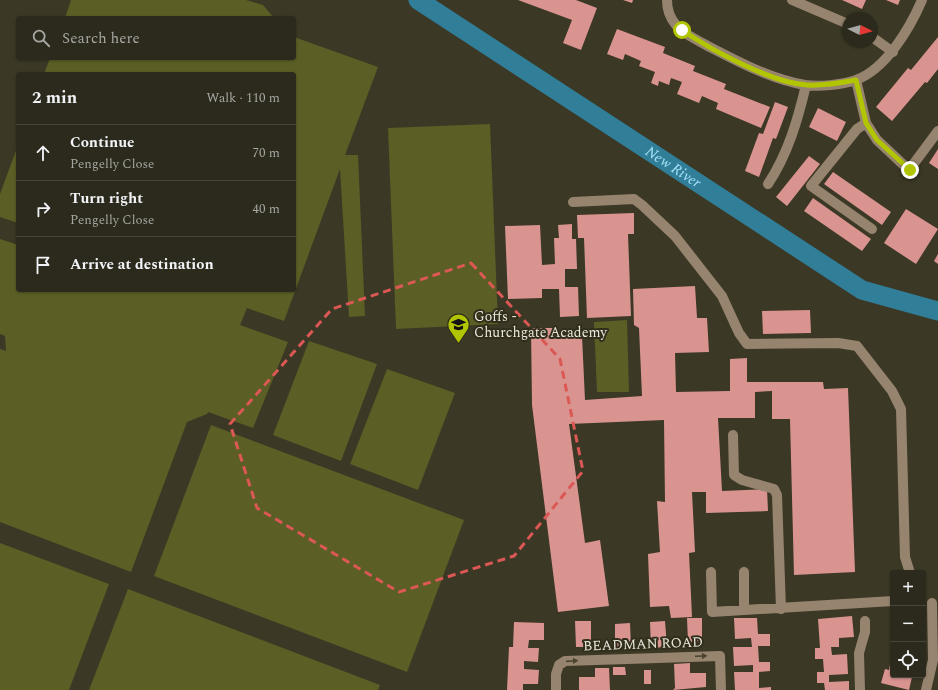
<!DOCTYPE html>
<meta charset="utf-8">
<style>
:root{--surface:#2c2a1c;--page:#383629;--text:#f1f3f6;--muted:#a6a7a3;--line:#48463b}
body{margin:0;font-family:Spectral,serif;background:var(--page);color:var(--text)}
.controls{position:absolute;right:12px;bottom:12px;display:grid;overflow:hidden;border-radius:4px;box-shadow:0 1px 3px #0004}
.controls button{width:36px;height:36px;display:grid;place-items:center;padding:0;border:0;border-bottom:1px solid var(--line);background:var(--surface);color:var(--text);font:20px sans-serif}
.compass{position:absolute;left:842px;top:12px;width:36px;height:36px;border-radius:50%;background:var(--surface);box-shadow:0 1px 3px #0004;rotate:96deg}
.stop{position:absolute;width:12px;height:12px;margin:-9px;border:3px solid #b1c500;border-radius:50%;background:#fff}
.stop.end{background:#b1c500;border-color:#fff;box-shadow:0 1px 4px #0008}
.list{margin:0;padding:0;list-style:none}
h2{display:flex;justify-content:space-between;align-items:center;height:52px;margin:0;padding:0 16px;font-size:17px}
h2 small{font-size:13px;font-weight:400;color:var(--muted)}
.list li{display:grid;grid-template-columns:26px 1fr auto;gap:12px;align-items:center;box-sizing:border-box;height:56px;padding:0 16px;border-top:1px solid var(--line)}
.list b{display:block;font-size:15px;white-space:nowrap}
.list p{margin:0;font-size:13px;white-space:nowrap;color:var(--muted)}
.list em{font-size:13px;font-style:normal;color:var(--muted)}
.icon{flex:none;width:22px;height:22px;fill:none;stroke:currentColor;stroke-width:2;stroke-linecap:round;stroke-linejoin:round}
.map{position:relative;flex:none;width:938px;height:690px;overflow:hidden}
.search{position:absolute;background:var(--surface);box-shadow:0 1px 3px #0004;left:16px;top:16px;width:280px;height:44px;display:flex;align-items:center;gap:10px;box-sizing:border-box;padding:0 14px;border-radius:4px;color:var(--muted);font-size:15px}
.panel{position:absolute;background:var(--surface);box-shadow:0 1px 3px #0004;left:16px;top:72px;width:280px;height:220px;border-radius:4px}
.map>svg:first-child{display:block}
</style>
<div class="map">
<svg width="938" height="690" viewBox="0 0 938 690">
<rect width="100%" height="100%" fill="#3b3825"/>
<path fill="#5b5e25" d="M71 0H246L263 5 274 18H65Z
M294 37 378 67 345 155H358L365 316 349 317 340 169 284 321 247 308 240 325 288 342 253 428 208 412 207 414 187 422 131 572 0 522V349L6 351 5 336 0 334V239L18 245V290H294V74H44L50 58H294Z
M490 124 498 324 396 329 388 128Z
M18 145V223L0 217V194Z
M627 320 629 392H597L594 322Z
M309 341 377 364 341 461 273 435Z
M387 369 455 393 418 490 350 464Z
M211 425 464 520 407 672 154 576Z
M0 543 109 584 69 690H0Z
M128 589 380 685 378 690H89Z"/>
<g fill="none" stroke-linecap="round" stroke-linejoin="round">
<path stroke="#317e98" stroke-width="19" id="s1" d="M418 0 862 290 938 311"/>
</g>
<path fill="#d99490" d="M518 0H576L597 8 581 50 563 43 572 20Z
M623 0H633L632 3Z
M842 0H866L862 9Z
M886 0H900L898 5Z
M617 29 665 47 663 53 695 66 693 71 726 84 724 89 770 107 761 128 716 109 718 103 702 96 699 103 677 94 682 82 671 78 669 85 659 81 658 86 651 83 655 72 639 66 641 61 625 54 623 60 607 54Z
M938 37V69L927 83 925 82 892 121 876 107 908 68 911 70Z
M775 102 788 107 776 139 773 138 759 177 745 171 759 133 763 134Z
M818 108 846 122 837 141 809 127Z
M938 149V169L929 163Z
M809 156 820 164 787 206 776 197Z
M833 172 891 212 882 225 824 184Z
M813 198 871 239 862 251 804 211Z
M906 209 938 229 916 264 884 243Z
M634 213V234H628L631 316 587 318 584 238H578L577 215Z
M572 224V239H576L577 269H565V287H578L579 316 560 317 559 289H542V298L508 299 505 226 540 225 542 265 555 264 554 238H559L558 225Z
M938 254V264L934 261Z
M695 286 697 318H707L709 352 675 353 676 392 730 391V359L747 358V382H823L824 389 848 388 855 572 794 575 790 419H772V391L755 392V418H718L722 491 767 489 768 511 706 513V492H692L695 552 689 553 692 617 671 618 669 606 650 607 648 554 660 552 657 501 665 502 664 420 569 424 585 543 600 540 609 606 558 612 532 405 531 328H558V336H582L585 400 642 396 639 328 634 325 633 289Z
M810 310 811 333 763 334 762 311Z
M852 616 854 637 839 638V647H831L832 655 847 654 848 674 829 675V682L849 681V690H825L824 683H817V672H824L823 659H815V648H820L818 619Z
M687 618H702V641L688 642Z
M734 618H757L758 634H770V646H758L759 662H770V671L759 672V688L771 687V690H735L734 672H753V665L734 666 733 647H752L751 638 735 639Z
M575 621H591V647H576Z
M665 621 667 647 651 648 650 622Z
M514 622 544 623V640H529L528 648H539L538 662 524 661V669L539 670 538 684H523V690H507L509 647H513Z
M630 623 631 648 615 649V624Z
M892 645 893 675H910L912 677 909 690 881 683 885 669 889 670 890 664Z
M690 663V673H706V687L673 690 675 688 674 664Z
M613 667H625L626 675H613Z
M595 668H609L610 690H579V677H595Z
M644 670H651V684H644Z"/>
<g fill="none" stroke-linecap="round" stroke-linejoin="round">
<path stroke="#96846e" stroke-width="10" d="M667 0C667 9 670 18 676 25 683 34 696 39 706 45 737 61 770 79 805 85 819 87 841 85 856 80 886 69 910 28 922 0
M792 0 848 24
M872 37 893 52
M856 80 866 123 877 140 909 170 938 131
M866 123 857 129 811 186 872 229
M768 184C788 154 798 119 806 85
M573 202 634 199 642 205 675 236 722 296 739 333 747 344 838 343 857 346 892 391 901 409 905 557 910 573
M733 435 734 475 742 480 774 489 777 495 781 609
M711 572 712 612 893 601
M744 572V610
M556 690V674L559 665 565 661 720 656 721 690
M860 690 859 653 865 632V621
M926 690 933 660 932 603"/>
</g>
<defs><path id="oneway-solid" d="M-6-.8H1V-3.2L6.5 0L1 3.2V.8H-6Z"/></defs>
<g fill="#4a4430">
<use href="#oneway-solid" transform="translate(701 656) rotate(-2)"/>
<use href="#oneway-solid" transform="translate(572 661) rotate(-4)"/>
</g>
<g fill="none" stroke-linecap="round" stroke-linejoin="round">
<path stroke="#b1c500" stroke-width="5" d="M682 30C711 50 772 83 807 85 824 86 840 83 856 80L866 123 877 140 910 170"/>
</g>
<path fill="none" stroke="#db5855" stroke-width="3" stroke-dasharray="8 5" stroke-linejoin="round" d="M471 263 560 359 583 471 514 556 399 592 257 508 230 424 332 309Z"/>
<defs>
<symbol id="school-pin" viewBox="-11 -11 22 30"><path d="M0 17L-7.5 6A9.5 9.5 0 1 1 7.5 6Z" fill="#b1c500" stroke="#312e1b"/><path d="M0-5L7-2L0 1L-7-2ZM-4 1L0 2.5L4 1V4Q0 6-4 4Z" fill="#111"/></symbol>
</defs>
<g fill-rule="evenodd">
<use href="#school-pin" x="446" y="312" width="25" height="34"/>
</g>
<g text-anchor="middle" dominant-baseline="central" stroke-width="4" stroke-linejoin="round" paint-order="stroke">
<g font-size="14" fill="#eae8dc" stroke="#312e1b" text-anchor="start">
<text x="474" y="316">Goffs -<tspan x="474" dy="16">Churchgate Academy</tspan></text>
</g>
<g font-size="14" fill="#eae8dc" stroke="#312e1b">
<text transform="translate(643 644) rotate(-2)">BEADMAN ROAD</text>
</g>
<g font-size="15" font-style="italic" fill="#a5e1f8" stroke="#312e1b">
<text stroke="none"><textPath href="#s1" startOffset="305">New River</textPath></text>
</g>
</g>
</svg>
<div class="controls">
<button>+</button>
<button>−</button>
<button><svg class="icon" aria-label="locate" viewBox="0 0 24 24"><circle cx="12" cy="12" r="6"/><path d="M12 2v4M12 18v4M2 12h4M18 12h4"/></svg></button>
</div>
<svg class="compass" viewBox="-18 -18 36 36"><path d="M0-13l5 13h-10z" fill="#e53935"/><path d="M0 13l5-13h-10z" fill="#a6a7a3"/></svg>
<div class="stop" style="left:682px;top:30px"></div>
<div class="stop end" style="left:910px;top:170px"></div>
<div class="search"><svg class="icon" aria-label="search" viewBox="0 0 24 24"><circle cx="10" cy="10" r="6"/><path d="M15 15l6 6"/></svg>Search here</div>
<section class="panel">
<h2>2 min<small>Walk · 110 m</small></h2>
<ul class="list">
<li><svg class="icon" aria-label="ahead" viewBox="0 0 24 24"><path d="M12 20V5M6 11l6-6 6 6"/></svg><div><b>Continue</b><p>Pengelly Close</p></div><em>70 m</em></li>
<li><svg class="icon" aria-label="right" viewBox="0 0 24 24"><path d="M7 20v-9h11M14 6l5 5-5 5"/></svg><div><b>Turn right</b><p>Pengelly Close</p></div><em>40 m</em></li>
<li><svg class="icon" aria-label="arrive" viewBox="0 0 24 24"><path d="M6 21V4h12l-3 4 3 4H6"/></svg><div><b>Arrive at destination</b></div></li>
</ul>
</section>
</div>
